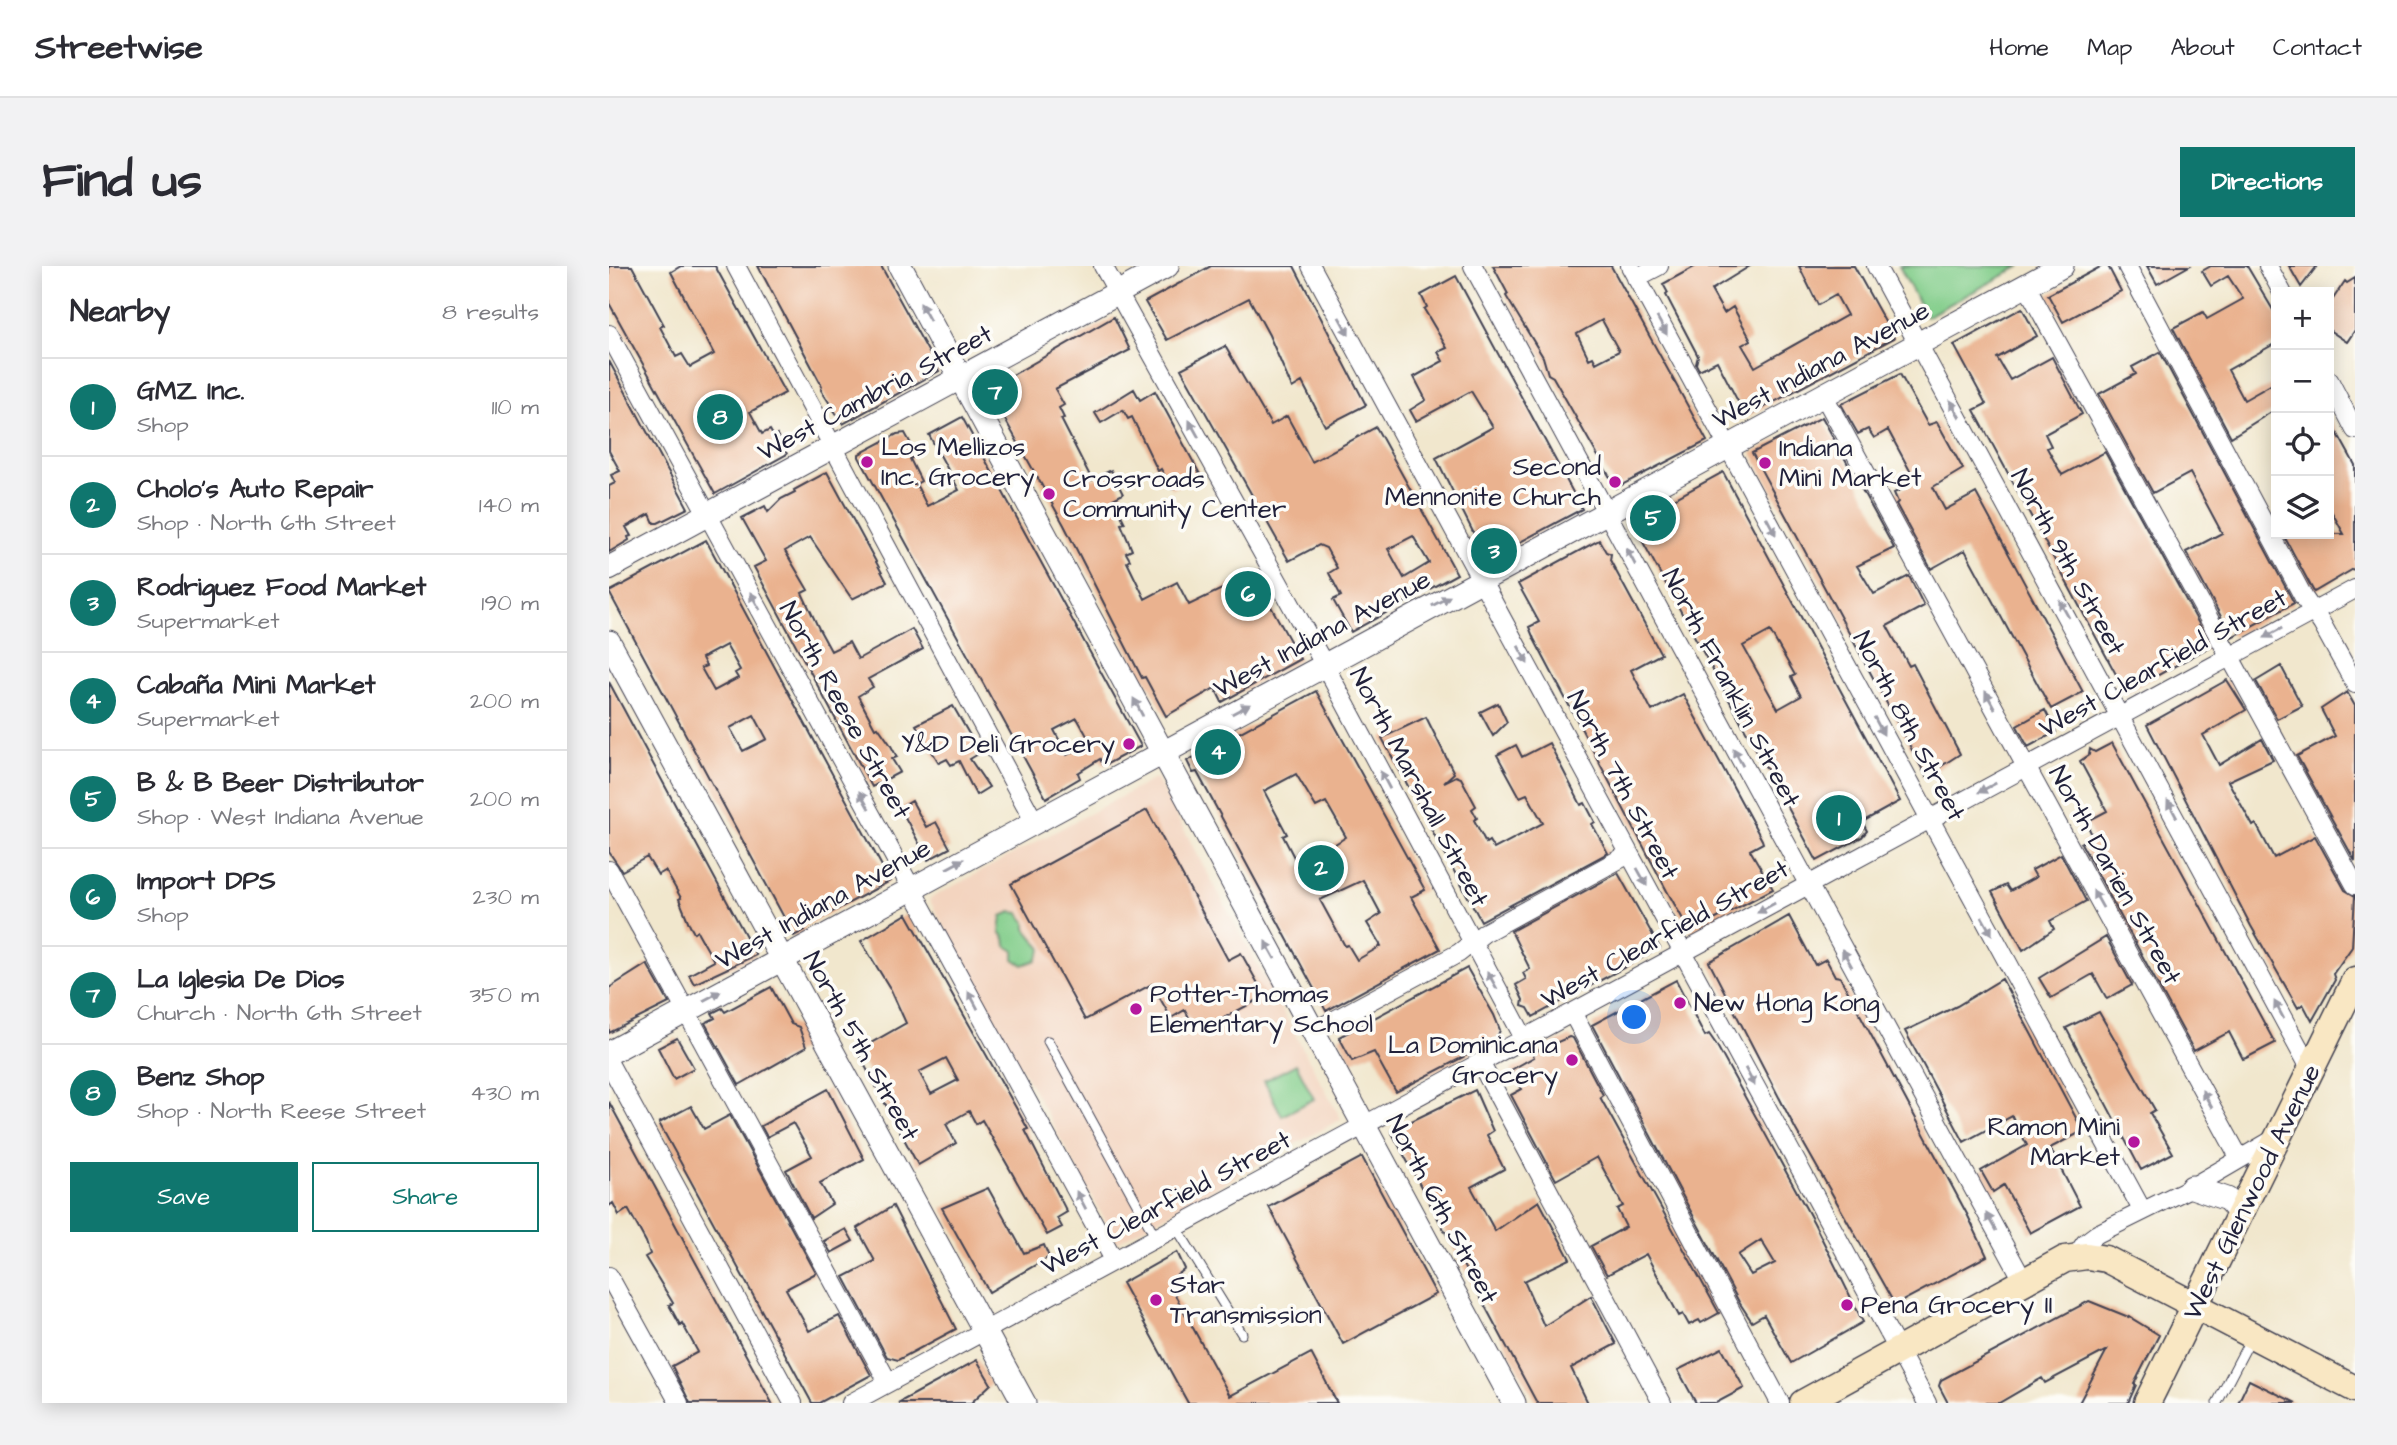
<!DOCTYPE html>
<meta charset="utf-8">
<style>
:root{--surface:#fff;--page:#f2f2f3;--text:#2b2b33;--muted:#7c7c81;--line:#e1e1e2;--accent:#0f766e}
body{margin:0;font-family:"Architects Daughter",sans-serif;background:var(--page);color:var(--text)}
.controls{position:absolute;right:21px;top:21px;display:grid;overflow:hidden;border-radius:0px;box-shadow:0 4px 18px #0003}
.controls button{width:63px;height:63px;display:grid;place-items:center;padding:0;border:0;border-bottom:2px solid var(--line);background:var(--surface);color:var(--text);font:35px sans-serif}
.you{position:absolute;left:1026px;top:752px;width:24px;height:24px;margin:-18px;border:5px solid #fff;border-radius:50%;background:#1a73e8;box-shadow:0 0 0 10px #1a73e833}
.badge{display:grid;place-items:center;width:46px;height:46px;border-radius:50%;background:var(--accent);color:#fff;font-size:23px;font-weight:700}
.pin{position:absolute;translate:-50% -50%;border:4px solid #fff;box-shadow:0 2px 7px #0006}
.list{margin:0;padding:0;list-style:none}
h2{display:flex;justify-content:space-between;align-items:center;height:91px;margin:0;padding:0 28px;font-size:30px}
h2 small{font-size:23px;font-weight:400;color:var(--muted)}
.list li{display:grid;grid-template-columns:46px 1fr auto;gap:21px;align-items:center;box-sizing:border-box;height:98px;padding:0 28px;border-top:2px solid var(--line)}
.list b{display:block;font-size:26px;white-space:nowrap}
.list p{margin:0;font-size:23px;white-space:nowrap;color:var(--muted)}
.list em{font-size:23px;font-style:normal;color:var(--muted)}
.actions{display:flex;gap:14px;padding:21px 28px}
.actions a{flex:1;padding:16px 0;border:2px solid var(--accent);border-radius:0px;text-align:center;font-size:24px;color:var(--accent)}
.actions .main{background:var(--accent);color:#fff}
.icon{flex:none;width:38px;height:38px;fill:none;stroke:currentColor;stroke-width:2;stroke-linecap:round;stroke-linejoin:round}
.map{position:relative;flex:none;width:1746px;height:1137px;overflow:hidden;border-radius:0px}
header{display:flex;align-items:center;gap:42px;box-sizing:border-box;height:98px;padding:0 35px;background:var(--surface);border-bottom:2px solid var(--line)}
header strong{font-size:33px}
nav{display:flex;gap:38px;margin-inline-start:auto;font-size:24px}
.intro{display:flex;align-items:center;justify-content:space-between;box-sizing:border-box;height:168px;padding:0 42px}
h1{margin:0;font-size:49px}
.button{padding:18px 32px;border-radius:0px;background:var(--accent);color:#fff;font-size:24px;font-weight:700}
main{display:flex;gap:42px;padding:0 42px}
aside{flex:1;background:var(--surface);border-radius:0px;box-shadow:0 4px 18px #0003}
.map>svg:first-child{display:block}
</style>
<header>
<strong>Streetwise</strong>
<nav><a>Home</a><a>Map</a><a>About</a><a>Contact</a></nav>
</header>
<div class="intro"><h1>Find us</h1><a class="button">Directions</a></div>
<main>
<aside>
<h2>Nearby<small>8 results</small></h2>
<ul class="list">
<li><span class="badge">1</span><div><b>GMZ Inc.</b><p>Shop</p></div><em>110 m</em></li>
<li><span class="badge">2</span><div><b>Cholo's Auto Repair</b><p>Shop · North 6th Street</p></div><em>140 m</em></li>
<li><span class="badge">3</span><div><b>Rodriguez Food Market</b><p>Supermarket</p></div><em>190 m</em></li>
<li><span class="badge">4</span><div><b>Cabaña Mini Market</b><p>Supermarket</p></div><em>200 m</em></li>
<li><span class="badge">5</span><div><b>B &amp; B Beer Distributor</b><p>Shop · West Indiana Avenue</p></div><em>200 m</em></li>
<li><span class="badge">6</span><div><b>Import DPS</b><p>Shop</p></div><em>230 m</em></li>
<li><span class="badge">7</span><div><b>La Iglesia De Dios</b><p>Church · North 6th Street</p></div><em>350 m</em></li>
<li><span class="badge">8</span><div><b>Benz Shop</b><p>Shop · North Reese Street</p></div><em>430 m</em></li>
</ul>
<div class="actions"><a class="main">Save</a><a>Share</a></div>
</aside>
<div class="map">
<svg width="1746" height="1137" viewBox="0 0 1746 1137">
<rect width="100%" height="100%" fill="#fdfcf7"/>
<filter id="ink" filterUnits="userSpaceOnUse"><feTurbulence type="fractalNoise" baseFrequency=".0143" numOctaves="2"/><feDisplacementMap in="SourceGraphic" scale="14" xChannelSelector="R" yChannelSelector="G"/><feConvolveMatrix kernelMatrix="1 2 1 2 8 2 1 2 1" color-interpolation-filters="sRGB"/></filter>
<filter id="wash" filterUnits="userSpaceOnUse"><feTurbulence type="fractalNoise" baseFrequency=".00686" numOctaves="4" result="noise"/><feDisplacementMap in="SourceGraphic" scale="28" xChannelSelector="R" yChannelSelector="G"/><feGaussianBlur stdDeviation="1.57" result="paint"/><feColorMatrix in="noise" values="0 0 0 0 0 0 0 0 0 0 0 0 0 0 0 0 0 1.4 0 .05"/><feComposite in="paint" operator="in"/></filter>
<g filter="url(#wash)">
<rect width="100%" height="100%" fill="#f1e7cd"/>
<path fill="#f3d4bf" d="M547 512 732 853 508 976 320 633Z"/>
<path fill="#82cd8a" stroke="#527862" stroke-width="2" d="M1290 0H1412L1317 51Z
M402 646 410 647 417 656V663L433 683 428 694 414 699 405 693V685L397 680 396 672 391 666 393 650Z
M687 798 705 833 673 850 655 815Z"/>
<g id="blocks">
<path fill="#eab28f" fill-rule="evenodd" d="M0 0H23L55 59 51 61 67 91 73 88 81 101 105 88 62 6 72 0H106L176 127 141 146 153 168 161 164 165 171 168 169 178 188 106 228 0 37Z
M149 0H272L330 105 234 158 212 124 213 120Z
M602 0H685L757 139 716 160 693 116 683 122 660 69 640 32 558 74 536 36Z
M884 0H1002L1098 175 1007 222 944 111 939 108 934 91 897 30 899 28ZM993 54 1010 85 987 97 984 91 980 93 968 68Z
M1087 0H1141L1102 24 1115 47 1124 41 1142 74 1133 79 1146 101 1238 49 1227 29 1209 39 1190 0H1245L1285 72 1137 151 1108 95 1090 104 1087 98 1089 90 1057 29 1059 27 1054 18Z
M1493 0H1499L1512 25 1454 56 1439 29Z
M1538 0H1580L1548 18Z
M1602 0H1638L1667 49V77L1619 104 1635 134 1667 116V143L1622 171 1564 62 1594 46 1598 53 1634 33 1619 10 1602 20 1593 5Z
M1680 0H1708L1692 21Z
M847 10 973 243 881 292 865 268 827 192 884 161 862 125 807 155 801 144 817 134 805 111 834 95 829 86 838 82 815 43 818 41 812 29Z
M1746 12V64L1738 76 1720 64V39L1736 15 1738 17Z
M1413 42 1428 70 1388 92 1401 114 1443 91 1473 148 1436 168 1442 180 1438 182 1453 209 1496 186 1602 380 1517 427 1365 144 1377 138 1345 79Z
M505 51 521 84 446 123 455 139 450 142 455 152 452 153 483 214 502 204 514 228 504 233 516 257 512 258 523 284 517 287 521 294 518 296 536 333 568 316 580 339 644 308 691 393 613 436 606 422 557 450 536 411 533 412 455 259 379 123Z
M616 80 662 159 678 150 703 196 767 161 848 308 742 366 724 334 732 330 720 307 728 302 717 282 710 279 680 295 572 103ZM804 270 820 297 795 312 779 283Z
M1551 86 1685 337 1623 371 1577 286 1613 267 1581 207 1544 227 1490 128 1527 108 1523 101Z
M0 95 79 242 49 257H45L41 248 17 261 22 270 19 271 20 274 0 286V220L6 217 2 209 11 205 0 185Z
M1291 108 1319 159 1328 156 1354 203 1324 221 1336 244 1367 227 1474 426 1442 443 1356 284 1322 303 1287 238 1289 236 1285 227 1307 216 1279 164 1265 172 1259 163 1249 168 1232 138Z
M525 123 531 134 546 125 592 210 563 223 552 203 549 205 523 151 519 153 514 144 492 157 486 147Z
M353 151 532 480 498 498 494 499 491 493 469 507 471 512 437 532 250 191V188L288 168 296 167 308 189 301 193 312 215 307 218 318 240 350 224 320 169ZM468 452 482 477 458 489 445 464Z
M1213 151 1285 282 1248 300 1265 328 1300 310 1315 340 1278 360 1300 400 1304 398 1351 488 1317 510 1143 187Z
M1720 152 1746 199V302L1705 326 1674 268H1735L1720 241Z
M218 206 278 316 243 333 201 271 176 285 199 324 193 327 210 363 222 385 240 376 249 393 303 363 314 383 259 413 264 421 249 430 266 462 269 461 281 478 288 491 283 493 291 506 263 521 145 301 157 295 133 252 156 240 159 246 172 233 186 226 185 224Z
M1114 206 1291 535 1253 556 1258 565 1253 571 1208 595 1023 256ZM1161 365 1186 409 1182 411 1192 430 1169 443 1134 380Z
M97 274 281 615 195 661 196 664 185 670 0 326ZM117 379 131 404 126 407 129 412 105 425 92 402 97 400 93 392ZM145 449 158 473 134 485 121 462Z
M990 274 997 286 1002 288 1001 294 1052 388 1022 404 1043 445 1074 428 1153 574 1154 577 1141 584 1164 623 1084 665 1079 662 1058 625 925 373 920 361 930 356 909 318Z
M1672 400 1693 440 1668 453 1647 415Z
M1618 414 1637 444 1594 469 1610 499 1653 473 1664 494 1619 515 1644 560 1647 558 1665 592 1706 570 1736 624 1746 630 1743 681 1724 708 1726 714 1703 755 1694 738 1689 742 1685 735 1642 660 1538 459Z
M0 416 147 689 85 718 80 709 105 695 88 665 85 667 81 660 70 633 72 632 58 607 56 605 49 609 38 591 13 605 0 586Z
M707 425 816 624 802 631 831 683 717 745 588 506 584 507 578 495ZM687 508 707 541 717 536 737 571 690 601 674 570 678 568 655 525ZM754 614 772 648 758 657 772 680 748 694 739 679 736 680 711 634Z
M1738 426 1746 440V595L1688 490 1726 470 1712 443Z
M889 437 898 456 884 470 871 446Z
M344 440 371 487 361 493 380 521 367 529 350 495 342 499 338 493 330 497 307 459Z
M1436 444 1447 466 1419 481 1408 460Z
M817 451 845 507 835 516 847 510 852 512 867 540 863 543 868 552 865 554 877 577 880 575 885 583 934 557 918 528 911 531 888 489 907 479 913 491 940 477 972 539 976 537 986 556 983 558 999 587 872 655 773 472Z
M1503 477 1666 777 1637 792 1634 793 1620 766 1585 785 1472 577 1484 571 1477 556 1498 545 1471 495 1480 489 1481 483 1486 486Z
M303 535 317 561 327 556 341 582 319 594 291 542Z
M538 544 619 694 632 687 656 730 600 760 597 755 585 761 576 744 562 752 543 718 476 754 402 618Z
M1452 588 1477 635 1441 655 1445 663 1414 684 1383 626 1397 619 1401 625 1427 611 1423 604Z
M1009 607 1051 682 924 751 919 742 913 740 914 734 907 719 917 713 914 707 921 703 902 665Z
M298 648 419 863 416 864 458 946 448 952 453 961 438 969 373 854 367 858 360 845 337 858 347 877 309 899 248 785 297 757 282 724 252 675ZM337 792 349 814 322 828 310 806Z
M1180 650 1206 699 1217 693 1226 710 1231 711 1359 950 1378 990 1286 1039 1187 864 1100 696Z
M1497 671 1523 719 1498 733 1484 708 1442 732 1430 712Z
M38 698 60 737 0 767V722Z
M858 702 885 749 891 764 887 774 787 826 765 786 743 795 730 771Z
M1393 713 1474 865 1441 882 1471 940 1421 967 1395 919 1384 926 1372 905 1418 879 1403 850 1355 876 1296 765 1348 740Z
M1067 714 1096 770 1100 768 1107 778 1205 957 1254 1056 1182 1097 1155 1049 1143 1056 1130 1036 983 759ZM1152 974 1166 997 1142 1009 1129 989Z
M162 721 182 758 190 761 197 781 130 819 96 757 106 752 103 747 113 742 116 746Z
M1490 746 1546 844 1541 847 1564 887 1532 904 1457 762Z
M960 771 964 772 994 829 991 831 1110 1047 1092 1057 1090 1054 1080 1059 1074 1048 1070 1050 1037 988 998 1009 982 980 1017 961 1008 943 1014 940 1004 921 988 891 947 914 902 829 913 823 902 804 925 791 923 787Z
M68 772 85 802 65 813 49 782Z
M219 823 255 893 211 917 223 938 202 952 177 904 203 890 184 857 158 871 152 860Z
M866 824 884 865 878 869 895 903 862 921 886 965 930 935 961 993 915 1015 935 1060 982 1030 1007 1078 962 1102 979 1137H928L782 865Z
M0 836 67 960 163 1137H81L63 1100 89 1086 73 1057 71 1059 60 1039 64 1037 36 991 41 988 37 976 19 943 10 949 4 937 0 940Z
M82 840 95 863 121 849 207 1007 177 1023 200 1065 230 1050 262 1109 210 1137H203L50 857Z
M753 891 827 1028 734 1078 660 941Z
M379 922 415 987 435 979 440 991 380 1026 333 942Z
M284 940 347 1063 289 1094 278 1091 235 1011 266 995 248 962Z
M237 963 244 975 222 987 215 975Z
M568 986 576 1003 559 1016 621 1130 702 1087 728 1137H579L513 1017Z
M1480 1035 1522 1052 1550 1069 1525 1118 1527 1119 1519 1137H1470L1498 1084 1436 1117 1433 1112 1390 1137H1339L1330 1120 1332 1114Z
M1113 1082 1135 1122 1107 1137H1087L1069 1104Z
M368 1094 382 1118 362 1137H289Z
M1640 1114 1687 1137H1629Z"/>
</g>
</g>
<g filter="url(#ink)">
<use href="#blocks" fill-opacity="0" stroke="#414051" stroke-width="2"/>
<g fill="none" stroke-linecap="round" stroke-linejoin="round">
<defs>
<path id="service" d="M439 775 547 972
M567 961 633 1068
M1608 1137 1642 1072"/>
<path id="minor" d="M127 0 425 555
M494 0 715 398 916 774
M702 0 1318 1137
M864 0 1415 1016
M1021 0 1533 944
M1267 0 1702 804
M1518 0 1695 332 1713 358 1746 418
M1659 0 1673 26
M1027 12 1050 0
M1417 19 1746 619
M0 68 505 994
M1720 114 1746 164
M1215 130 1631 893
M0 604 279 1116
M964 748 1171 1137
M705 765 850 687 875 667 1020 588
M0 797 184 1137
M872 798 1053 1137
M1467 990 1476 977 1488 968 1583 921 1667 872
M0 1010 70 1137
M242 1137 1746 323"/>
<path id="tertiary" d="M291 0 905 1137
M0 302 558 0
M0 376 415 1137
M0 787 1453 0
M1583 921 1618 933 1631 947"/>
<path id="secondary" d="M1194 1137 1456 993 1478 990 1497 993 1746 1123
M1538 1137 1746 714"/>
</defs>
<use href="#service" stroke="#414051" stroke-width="11"/>
<use href="#minor" stroke="#414051" stroke-width="20"/>
<use href="#tertiary" stroke="#414051" stroke-width="25"/>
<use href="#secondary" stroke="#414051" stroke-width="29"/>
<use href="#service" stroke="#fff" stroke-width="9"/>
<use href="#minor" stroke="#fff" stroke-width="18"/>
<use href="#tertiary" stroke="#fff" stroke-width="23"/>
<use href="#secondary" stroke="#f9e7c3" stroke-width="26"/>
</g>
<defs><path id="oneway-solid" d="M-6-.8H1V-3.2L6.5 0L1 3.2V.8H-6Z" transform="scale(1.75)"/></defs>
<g fill="#9c9ca7">
<use href="#oneway-solid" transform="translate(316 46) rotate(-119)"/>
<use href="#oneway-solid" transform="translate(735 60) rotate(61)"/>
<use href="#oneway-solid" transform="translate(1053 60) rotate(61)"/>
<use href="#oneway-solid" transform="translate(1346 143) rotate(-119)"/>
<use href="#oneway-solid" transform="translate(585 163) rotate(-119)"/>
<use href="#oneway-solid" transform="translate(1162 260) rotate(62)"/>
<use href="#oneway-solid" transform="translate(1022 291) rotate(-118)"/>
<use href="#oneway-solid" transform="translate(146 335) rotate(-119)"/>
<use href="#oneway-solid" transform="translate(832 335) rotate(-28)"/>
<use href="#oneway-solid" transform="translate(1455 343) rotate(-119)"/>
<use href="#oneway-solid" transform="translate(1664 367) rotate(151)"/>
<use href="#oneway-solid" transform="translate(914 389) rotate(62)"/>
<use href="#oneway-solid" transform="translate(1381 434) rotate(-119)"/>
<use href="#oneway-solid" transform="translate(529 441) rotate(-118)"/>
<use href="#oneway-solid" transform="translate(632 443) rotate(-28)"/>
<use href="#oneway-solid" transform="translate(1270 460) rotate(62)"/>
<use href="#oneway-solid" transform="translate(1129 491) rotate(-118)"/>
<use href="#oneway-solid" transform="translate(776 514) rotate(-118)"/>
<use href="#oneway-solid" transform="translate(1378 522) rotate(152)"/>
<use href="#oneway-solid" transform="translate(255 534) rotate(-119)"/>
<use href="#oneway-solid" transform="translate(1563 543) rotate(-118)"/>
<use href="#oneway-solid" transform="translate(346 598) rotate(-29)"/>
<use href="#oneway-solid" transform="translate(1033 611) rotate(61)"/>
<use href="#oneway-solid" transform="translate(1489 633) rotate(-119)"/>
<use href="#oneway-solid" transform="translate(1157 642) rotate(151)"/>
<use href="#oneway-solid" transform="translate(1378 660) rotate(61)"/>
<use href="#oneway-solid" transform="translate(661 684) rotate(-119)"/>
<use href="#oneway-solid" transform="translate(1238 692) rotate(-119)"/>
<use href="#oneway-solid" transform="translate(883 714) rotate(-119)"/>
<use href="#oneway-solid" transform="translate(103 730) rotate(-28)"/>
<use href="#oneway-solid" transform="translate(364 734) rotate(-118)"/>
<use href="#oneway-solid" transform="translate(1670 744) rotate(-118)"/>
<use href="#oneway-solid" transform="translate(1141 811) rotate(62)"/>
<use href="#oneway-solid" transform="translate(1598 833) rotate(-119)"/>
<use href="#oneway-solid" transform="translate(472 934) rotate(-118)"/>
<use href="#oneway-solid" transform="translate(1382 956) rotate(-119)"/>
</g>
</g>
<g fill="#b5179e" stroke="#fdfcf7" stroke-width="2.5">
<circle cx="258" cy="196" r="7"/>
<circle cx="1156" cy="197" r="7"/>
<circle cx="1006" cy="216" r="7"/>
<circle cx="440" cy="228" r="7"/>
<circle cx="520" cy="478" r="7"/>
<circle cx="1071" cy="737" r="7"/>
<circle cx="527" cy="743" r="7"/>
<circle cx="963" cy="794" r="7"/>
<circle cx="1525" cy="876" r="7"/>
<circle cx="547" cy="1034" r="7"/>
<circle cx="1238" cy="1039" r="7"/>
</g>
<g text-anchor="middle" dominant-baseline="central" stroke-width="7" stroke-linejoin="round" paint-order="stroke">
<g font-size="26" fill="#22223b" stroke="#fdfcf7">
<text transform="translate(1212 99) rotate(-28)">West Indiana Avenue</text>
<text transform="translate(266 127) rotate(-28)">West Cambria Street</text>
<text transform="translate(1459 296) rotate(61)">North 9th Street</text>
<text transform="translate(713 368) rotate(-28)">West Indiana Avenue</text>
<text transform="translate(1554 397) rotate(-29)">West Clearfield Street</text>
<text transform="translate(1122 422) rotate(62)">North Franklin Street</text>
<text transform="translate(236 444) rotate(61)">North Reese Street</text>
<text transform="translate(1300 460) rotate(62)">North 8th Street</text>
<text transform="translate(1014 519) rotate(62)">North 7th Street</text>
<text transform="translate(810 521) rotate(62)">North Marshall Street</text>
<text transform="translate(1506 609) rotate(61)">North Darien Street</text>
<text transform="translate(214 638) rotate(-29)">West Indiana Avenue</text>
<text transform="translate(1056 668) rotate(-29)">West Clearfield Street</text>
<text transform="translate(252 780) rotate(61)">North 5th Street</text>
<text transform="translate(1643 926) rotate(-64)">West Glenwood Avenue</text>
<text transform="translate(557 937) rotate(-28)">West Clearfield Street</text>
<text transform="translate(833 943) rotate(62)">North 6th Street</text>
</g>
<g font-size="26" fill="#22223b" stroke="#fdfcf7" text-anchor="start">
<text x="272" y="181">Los Mellizos<tspan x="272" dy="30">Inc. Grocery</tspan></text>
<text x="1170" y="182">Indiana<tspan x="1170" dy="30">Mini Market</tspan></text>
<text x="992" y="201" text-anchor="end">Second<tspan x="992" dy="30">Mennonite Church</tspan></text>
<text x="454" y="213">Crossroads<tspan x="454" dy="30">Community Center</tspan></text>
<text x="506" y="478" text-anchor="end">Y&amp;D Deli Grocery</text>
<text x="541" y="728">Potter-Thomas<tspan x="541" dy="30">Elementary School</tspan></text>
<text x="1085" y="737">New Hong Kong</text>
<text x="949" y="779" text-anchor="end">La Dominicana<tspan x="949" dy="30">Grocery</tspan></text>
<text x="1511" y="861" text-anchor="end">Ramon Mini<tspan x="1511" dy="30">Market</tspan></text>
<text x="561" y="1019">Star<tspan x="561" dy="30">Transmission</tspan></text>
<text x="1252" y="1039">Pena Grocery II</text>
</g>
</g>
</svg>
<div class="controls">
<button>+</button>
<button>−</button>
<button><svg class="icon" aria-label="locate" viewBox="0 0 24 24"><circle cx="12" cy="12" r="6"/><path d="M12 2v4M12 18v4M2 12h4M18 12h4"/></svg></button>
<button><svg class="icon" aria-label="layers" viewBox="0 0 24 24"><path d="M12 4l9 5-9 5-9-5zM3 14l9 5 9-5"/></svg></button>
</div>
<div class="you"></div>
<div class="pin badge" style="left:1230px;top:552px">1</div>
<div class="pin badge" style="left:712px;top:602px">2</div>
<div class="pin badge" style="left:885px;top:285px">3</div>
<div class="pin badge" style="left:609px;top:486px">4</div>
<div class="pin badge" style="left:1044px;top:252px">5</div>
<div class="pin badge" style="left:639px;top:328px">6</div>
<div class="pin badge" style="left:386px;top:126px">7</div>
<div class="pin badge" style="left:111px;top:151px">8</div>
</div>
</main>
